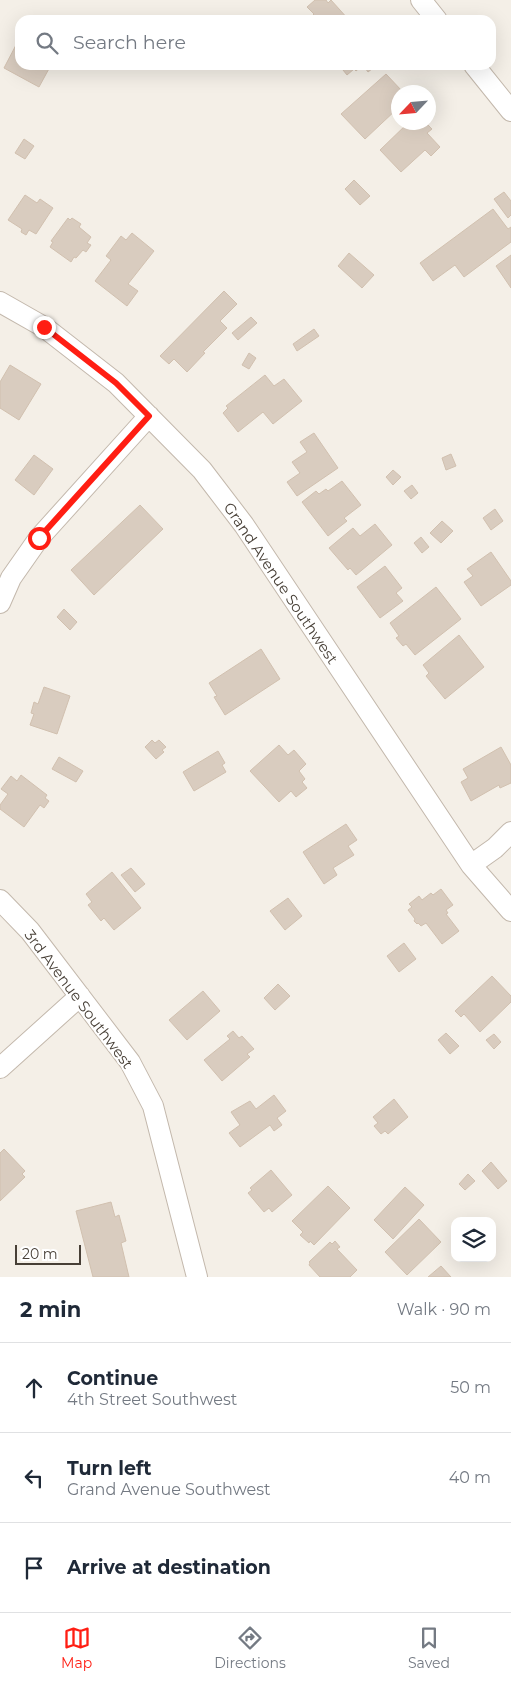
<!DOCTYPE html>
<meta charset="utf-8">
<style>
:root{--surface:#fff;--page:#f2f2f3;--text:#1f2937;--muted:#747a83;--line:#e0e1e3;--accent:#ff1e13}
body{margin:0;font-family:Montserrat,sans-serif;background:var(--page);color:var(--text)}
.controls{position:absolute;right:15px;bottom:15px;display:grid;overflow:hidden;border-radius:10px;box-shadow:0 5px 20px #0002}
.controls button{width:45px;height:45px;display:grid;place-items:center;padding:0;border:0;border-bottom:1px solid var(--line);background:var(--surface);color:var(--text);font:25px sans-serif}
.compass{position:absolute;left:391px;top:85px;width:45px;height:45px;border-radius:50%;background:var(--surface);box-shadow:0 5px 20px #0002;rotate:244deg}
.scale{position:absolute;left:15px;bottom:12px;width:66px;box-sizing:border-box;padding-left:5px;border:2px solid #473f36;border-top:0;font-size:14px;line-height:18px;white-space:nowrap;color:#473f36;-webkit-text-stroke:4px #fff;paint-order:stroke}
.stop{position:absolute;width:15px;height:15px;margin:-11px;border:4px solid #ff1e13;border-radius:50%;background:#fff}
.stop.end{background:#ff1e13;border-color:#fff;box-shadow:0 1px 5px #0008}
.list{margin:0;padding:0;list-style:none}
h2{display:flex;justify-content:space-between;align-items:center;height:65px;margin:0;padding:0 20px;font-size:21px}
h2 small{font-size:16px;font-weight:400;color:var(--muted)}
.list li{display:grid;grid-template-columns:32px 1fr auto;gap:15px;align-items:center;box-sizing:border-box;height:90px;padding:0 20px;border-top:1px solid var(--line)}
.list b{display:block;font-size:19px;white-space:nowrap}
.list p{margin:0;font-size:16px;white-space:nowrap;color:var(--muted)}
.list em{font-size:16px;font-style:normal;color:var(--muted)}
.icon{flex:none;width:28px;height:28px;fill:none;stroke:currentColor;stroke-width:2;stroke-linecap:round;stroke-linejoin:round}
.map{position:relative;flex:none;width:511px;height:1277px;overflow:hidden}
.search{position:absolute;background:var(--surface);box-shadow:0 5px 20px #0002;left:15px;right:15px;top:15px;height:55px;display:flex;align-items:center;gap:12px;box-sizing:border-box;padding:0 18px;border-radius:15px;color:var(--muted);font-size:19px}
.sheet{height:335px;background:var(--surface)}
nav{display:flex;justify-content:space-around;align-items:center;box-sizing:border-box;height:70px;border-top:1px solid var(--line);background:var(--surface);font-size:14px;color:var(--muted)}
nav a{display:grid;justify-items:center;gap:2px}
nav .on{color:var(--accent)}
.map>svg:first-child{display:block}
</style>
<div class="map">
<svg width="511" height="1277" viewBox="0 0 511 1277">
<rect width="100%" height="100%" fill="#f4efe7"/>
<path fill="#d9ccbf" stroke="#d1c0af" d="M315 0H326L328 3 331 0 349 20H308L314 14 307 7Z
M16 45 20 47V65H51L39 87 4 68Z
M339 65H377L368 72 363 65 356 71 354 69 347 75Z
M386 74 402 91 398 92 397 96 398 108 365 139 341 114Z
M409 122H425L432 129 427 133 440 147 431 156 425 150 401 172 380 150Z
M24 139 34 146 25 159 15 153Z
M354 180 370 196 360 205 345 189Z
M504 192 511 201V215L508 218 494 199Z
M25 195 37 203 40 199 53 208 36 234 29 230 26 235 21 232 22 229 8 220Z
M493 209 508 229 511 227V242L464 277 455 265 433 281 420 263Z
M68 218 70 220 72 218 81 224 79 227 91 237 87 243 91 245 86 252 83 250 76 258 74 257 71 262 50 247 53 242 51 241Z
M132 233 154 251 128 284 138 291 127 306 95 281 111 260 106 256 121 236 126 240Z
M349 253 374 275 362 288 338 266Z
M511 255V288L496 266Z
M224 291 237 304 220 321 227 328 203 352 205 353 187 372 174 359 169 364 160 356Z
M251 317 257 323 238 340 232 333Z
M314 329 319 336 297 351 293 344Z
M249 353 256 358 249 369 242 365Z
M10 365 41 384 19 420 0 408V382Z
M265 375 274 386 284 379 302 401 273 424 263 412 238 432 223 413 228 408 226 406Z
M314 433 338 468 297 496 287 482 300 473 292 462 307 452 300 442Z
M451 454 456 466 446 470 442 458Z
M34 455 53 469 34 495 15 480Z
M393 470 401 477 393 485 386 477Z
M342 481 361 505 344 518 347 521 328 536 302 502 316 491 319 494 326 489 328 491Z
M412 485 418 493 411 499 404 491Z
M140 505 163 529 94 595 71 570Z
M495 509 503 521 491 530 483 518Z
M442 521 453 531 441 543 430 533Z
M375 524 392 545 356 575 350 568 348 570 329 548 353 528 360 536Z
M421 537 429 547 422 553 414 543Z
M491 552 511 581V585L481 606 464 582 473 576 467 569Z
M385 566 402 588 396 593 403 601 380 618 357 587Z
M436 587 461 619 415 655 406 644 403 646 396 638 399 636 390 623Z
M64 609 77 622 70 630 57 617Z
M459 635 484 667 445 699 426 676 429 673 423 665Z
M261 649 280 679 225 715 214 697 217 696 209 683Z
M44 687 70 696 57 734 30 725 34 714 31 713 34 702 38 704Z
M152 740 155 743 159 740 166 747 162 750 164 752 156 759 145 747Z
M279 745 288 755 294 750 306 764 299 771 305 779 302 782 307 788 296 797 291 791 279 802 250 771Z
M501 747 511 765V783L500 788 499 785 471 801 461 782 468 778 463 769Z
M218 751 225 763 222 765 226 772 194 791 183 772Z
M59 757 83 771 76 782 52 769Z
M21 775 47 795 45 798 49 801 44 808 40 805 24 827 0 809V805L8 794 1 789 11 776 17 781Z
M346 824 357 840 348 846 354 855 333 868 337 875 324 884 303 852Z
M131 868 145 884 135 892 121 875Z
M112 872 141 908 114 930 104 918 101 921 88 905 92 902 86 894Z
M441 889 453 905 446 910 448 913 446 914 459 931 442 944 426 923 421 926 418 923 417 924 414 921 415 919 408 910 412 907 409 904 419 896 422 900 431 893 433 895Z
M288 898 302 916 285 930 270 911Z
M404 943 416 959 399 972 387 956Z
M492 976 511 996V1002L480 1032 464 1014 461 1017 455 1011Z
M278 984 290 996 275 1010 264 998Z
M203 991 220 1011 187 1040 169 1020Z
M233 1031 239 1038 242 1036 254 1049 247 1054 250 1057 222 1081 204 1060 230 1039 227 1036Z
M446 1033 459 1046 450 1054 438 1040Z
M494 1034 501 1042 494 1049 486 1040Z
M274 1095 286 1111 277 1118 282 1125 274 1131 270 1125 240 1147 229 1133 240 1125 231 1112 250 1101 256 1109Z
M394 1099 408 1117 388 1134 385 1131 381 1134 374 1126 378 1123 373 1117Z
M4 1149 25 1171 22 1174 25 1177 0 1201V1153Z
M491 1162 507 1181 498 1189 482 1171Z
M271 1170 292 1195 272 1212 269 1208 264 1212 248 1193 252 1190 250 1188Z
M468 1174 475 1181 465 1190 459 1184Z
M328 1186 350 1208 314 1245 310 1241 309 1243 300 1235 303 1232 292 1221Z
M405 1187 424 1205 393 1239 374 1220Z
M111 1202 115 1217 119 1215 126 1241 121 1243 129 1277H93L76 1211Z
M419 1219 441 1242 407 1275 385 1252Z
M335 1241 340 1247 337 1249 357 1270 350 1277H320L309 1265 310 1263 309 1262 330 1242 332 1244Z
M441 1266 451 1277H428Z"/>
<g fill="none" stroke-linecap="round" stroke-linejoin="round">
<defs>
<path id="street" d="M421 0 437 20
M474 65 511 111
M0 302 44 327 116 383 202 470 244 525 471 865 511 911
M0 603 11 578 39 538 149 416
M471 865 495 848 511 832
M0 900 30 931 130 1062 153 1106 197 1277
M0 1068 80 996"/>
</defs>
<use href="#street" stroke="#c3b8ac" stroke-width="22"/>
<use href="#street" stroke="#fff" stroke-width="20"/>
</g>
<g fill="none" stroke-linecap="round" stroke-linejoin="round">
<path stroke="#ff1e13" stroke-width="6" d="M39 538 149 416 116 383 44 327"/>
</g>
<g text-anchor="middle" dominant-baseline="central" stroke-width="4" stroke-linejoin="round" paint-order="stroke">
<g font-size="15" fill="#473f36" stroke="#fff">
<text transform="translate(281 583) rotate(56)">Grand Avenue Southwest</text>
<text transform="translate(79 999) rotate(53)">3rd Avenue Southwest</text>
</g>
</g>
</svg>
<div class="controls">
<button><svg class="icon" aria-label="layers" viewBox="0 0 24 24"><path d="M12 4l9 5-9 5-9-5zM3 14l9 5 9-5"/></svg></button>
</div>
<svg class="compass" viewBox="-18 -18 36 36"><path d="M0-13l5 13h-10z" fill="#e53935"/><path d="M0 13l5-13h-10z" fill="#747a83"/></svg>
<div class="scale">20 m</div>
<div class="stop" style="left:39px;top:538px"></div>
<div class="stop end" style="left:44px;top:327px"></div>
<div class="search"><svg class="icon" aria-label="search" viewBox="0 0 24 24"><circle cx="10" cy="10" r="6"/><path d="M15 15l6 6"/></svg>Search here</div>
</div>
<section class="sheet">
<h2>2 min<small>Walk · 90 m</small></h2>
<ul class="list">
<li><svg class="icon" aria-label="ahead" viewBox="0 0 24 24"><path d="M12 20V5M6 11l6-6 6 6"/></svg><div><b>Continue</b><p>4th Street Southwest</p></div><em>50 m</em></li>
<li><svg class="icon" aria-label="left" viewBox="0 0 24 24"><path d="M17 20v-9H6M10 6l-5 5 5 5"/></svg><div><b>Turn left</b><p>Grand Avenue Southwest</p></div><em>40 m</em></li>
<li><svg class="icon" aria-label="arrive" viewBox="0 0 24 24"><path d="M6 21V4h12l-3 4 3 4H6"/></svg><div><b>Arrive at destination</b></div></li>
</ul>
</section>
<nav>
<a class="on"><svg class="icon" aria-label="map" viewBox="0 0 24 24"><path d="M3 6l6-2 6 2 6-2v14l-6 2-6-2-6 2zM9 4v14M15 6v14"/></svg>Map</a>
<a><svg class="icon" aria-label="directions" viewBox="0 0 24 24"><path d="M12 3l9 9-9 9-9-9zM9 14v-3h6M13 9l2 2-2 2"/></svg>Directions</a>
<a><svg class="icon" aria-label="saved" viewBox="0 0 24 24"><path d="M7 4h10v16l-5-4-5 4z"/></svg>Saved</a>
</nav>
